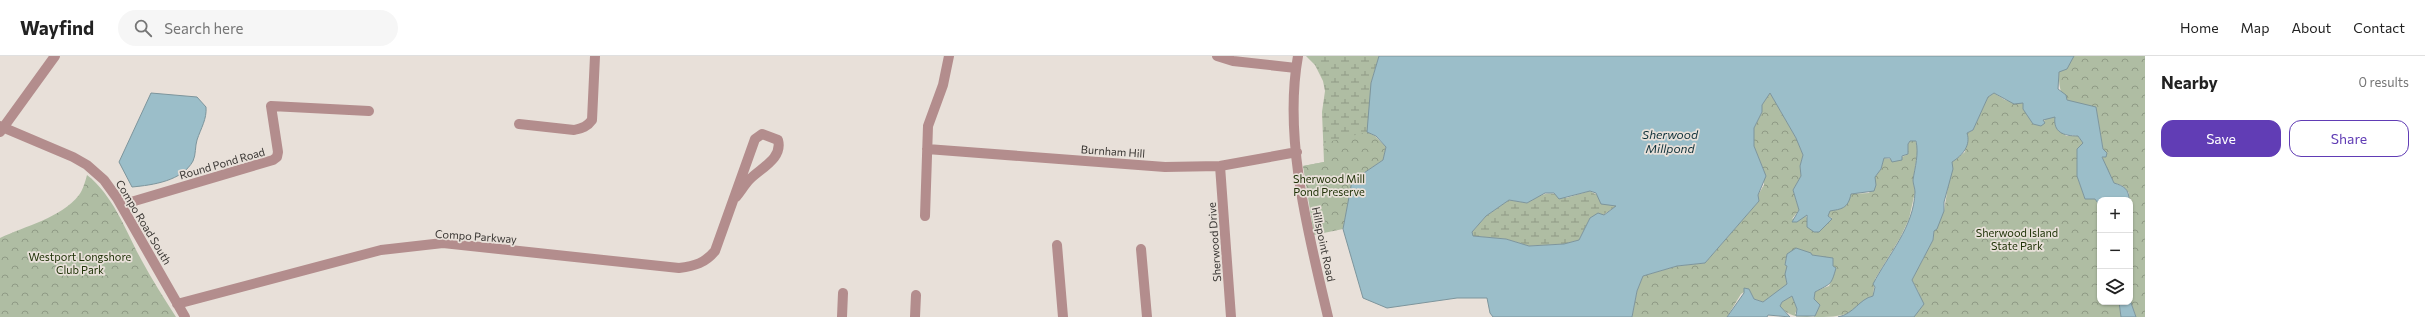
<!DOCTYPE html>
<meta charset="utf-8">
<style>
:root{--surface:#fff;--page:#f6f6f6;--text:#222;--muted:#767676;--line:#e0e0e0;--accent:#613db5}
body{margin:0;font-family:Commissioner,sans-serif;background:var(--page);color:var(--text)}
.controls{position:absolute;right:12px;bottom:12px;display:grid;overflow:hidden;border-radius:8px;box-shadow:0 1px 3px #0004}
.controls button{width:36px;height:36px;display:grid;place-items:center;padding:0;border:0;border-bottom:1px solid var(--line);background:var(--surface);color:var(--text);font:20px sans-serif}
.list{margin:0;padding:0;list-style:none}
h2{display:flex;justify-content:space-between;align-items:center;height:52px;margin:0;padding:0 16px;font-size:17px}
h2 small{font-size:13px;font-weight:400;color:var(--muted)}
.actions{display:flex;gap:8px;padding:12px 16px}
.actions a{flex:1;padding:9px 0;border:1px solid var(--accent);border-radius:12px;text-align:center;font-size:14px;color:var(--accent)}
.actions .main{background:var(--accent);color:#fff}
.icon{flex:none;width:22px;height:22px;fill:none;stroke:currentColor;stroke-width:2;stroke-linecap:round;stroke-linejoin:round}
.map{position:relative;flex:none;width:2145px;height:261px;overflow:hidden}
header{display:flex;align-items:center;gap:24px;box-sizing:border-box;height:56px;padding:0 20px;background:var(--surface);border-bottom:1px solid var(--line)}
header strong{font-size:19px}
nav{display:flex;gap:22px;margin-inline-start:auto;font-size:14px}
.search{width:280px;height:36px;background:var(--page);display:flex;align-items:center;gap:10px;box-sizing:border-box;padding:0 14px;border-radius:22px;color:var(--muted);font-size:15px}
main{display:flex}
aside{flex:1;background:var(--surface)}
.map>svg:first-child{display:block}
</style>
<header>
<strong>Wayfind</strong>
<div class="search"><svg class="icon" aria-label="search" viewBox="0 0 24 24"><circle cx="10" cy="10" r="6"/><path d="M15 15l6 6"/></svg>Search here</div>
<nav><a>Home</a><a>Map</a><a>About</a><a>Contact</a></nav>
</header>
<main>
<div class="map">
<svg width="2145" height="261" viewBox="0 0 2145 261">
<defs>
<pattern id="wetland-marsh" width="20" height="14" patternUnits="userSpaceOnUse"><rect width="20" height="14" fill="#afbda3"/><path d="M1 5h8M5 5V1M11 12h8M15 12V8" fill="none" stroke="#8f9a85"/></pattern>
<pattern id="park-crowns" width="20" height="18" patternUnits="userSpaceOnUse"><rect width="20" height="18" fill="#afbda3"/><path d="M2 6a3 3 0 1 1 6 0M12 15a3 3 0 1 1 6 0" fill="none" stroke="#8f9a85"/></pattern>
</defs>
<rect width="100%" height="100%" fill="#e8e0d9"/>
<path fill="url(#wetland-marsh)" d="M1306 0H1379L1371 27V110L1352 125 1343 173 1303 110 1324 106 1322 56 1325 35 1323 25 1315 9Z
M1590 135 1616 150 1603 159 1590 162 1579 184 1564 188 1529 190 1506 183 1473 180 1472 176 1486 160 1509 144 1527 147C1545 137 1546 134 1566 142Z"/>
<path fill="url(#park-crowns)" d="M2074 0H2145V261H2136L2130 244 2129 137 2123 130 2114 127 2103 107V93L2096 51C2068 47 2058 46 2059 16Z
M1770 37 1796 82 1803 99 1800 110 1801 120 1793 134 1799 154 1792 163 1805 159 1809 165 1832 162 1828 160 1829 155 1843 150 1851 138 1869 137 1875 127V121L1881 113 1884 102 1896 104 1908 98V88L1910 85 1915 84 1918 93 1913 125 1915 136 1909 163 1900 182 1875 223 1873 240C1863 242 1859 251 1851 256 1840 261 1827 261 1814 261L1820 249 1814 243 1815 235 1829 230 1836 212 1833 210V203L1812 199 1811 197 1787 198 1785 209 1787 210 1786 226 1788 228 1763 246 1754 243 1749 233 1741 238 1727 261H1632L1637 235 1643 220 1677 210 1705 207 1759 145 1758 139 1764 129V115L1754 90V72L1762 56V49Z
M1994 37 2005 44 2023 47V53L2033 68 2041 70 2046 62 2055 60 2066 80H2078L2083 87 2077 93V120L2085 143H2095L2100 150V246H2119L2121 261H1914L1919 237 1912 224 1933 184 1934 175 1944 155 1952 106 1965 96 1967 77 1973 74 1988 41Z
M1367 76 1375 80 1386 91 1383 104 1352 125 1343 173 1314 179 1303 110 1324 106V87Z
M87 119C114 140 126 176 142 205 152 224 164 242 176 261H0V182C25 170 61 162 79 139 83 134 85 126 87 119Z
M1792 240 1797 253 1795 258 1813 261C1799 261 1788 261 1780 250L1782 246Z"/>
<path fill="#9bbec9" stroke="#7d959c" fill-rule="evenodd" d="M1379 0H2074L2067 13 2059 16 2058 33 2066 39 2067 44 2096 51 2103 93 2107 97 2106 101H2102L2114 127C2124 130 2129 133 2129 144H2100V150L2095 143H2085L2077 120V93L2083 87 2078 80C2063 80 2053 76 2055 61L2043 64 2045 67 2041 70 2033 68 2023 53V47L2014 48 1994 37 1988 41 1973 74 1967 77C1971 89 1963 99 1952 106L1953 113 1944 146V155L1937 173 1934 175 1933 184 1912 224 1924 248 1914 261H1838C1854 258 1859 243 1873 240L1875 231 1873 228C1888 199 1914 171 1915 136 1915 132 1913 128 1913 124 1915 111 1919 98 1916 85H1910L1908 88V98L1902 100V104L1892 106 1890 102H1884L1881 113 1875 121 1876 129 1874 135 1851 138C1848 153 1841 153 1830 155L1828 160 1832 163 1819 176H1814L1807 171V159L1797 166H1792L1799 154 1793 134 1801 120 1800 110 1803 99 1796 82 1770 37 1762 49V56L1754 72V90L1766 120 1758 139 1759 145 1705 207 1677 210 1643 220 1637 235 1632 261H1493L1490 257 1487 242H1457L1387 252 1363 242 1343 173 1352 125 1383 104 1386 91 1376 80 1367 76 1371 27ZM1590 135 1596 137 1601 148 1616 150 1604 159 1598 157 1590 162 1579 184 1564 188 1529 190 1506 183 1473 180 1472 176 1486 160 1509 144 1527 147 1545 137H1554L1559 143Z
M151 37 197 41 206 51C207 63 201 72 197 84 195 90 196 99 193 105 182 125 153 129 132 131L119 106Z
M1796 192 1811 197 1812 199 1833 202V210L1836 212C1831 230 1831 227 1815 236L1814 243 1820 249 1815 260H1796L1797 253 1792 240 1782 246 1780 250 1790 261 1768 259 1767 261H1727L1744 237V232L1749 233 1754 243 1763 246 1787 228 1785 218 1787 210 1785 209 1787 198Z
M2130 244 2136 261H2121L2119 246H2130Z"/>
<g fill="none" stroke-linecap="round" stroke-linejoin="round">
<path stroke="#b38d8d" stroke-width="10" d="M1217 0 1233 5 1296 12
M1298 0C1283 83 1309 180 1328 261
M519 68 574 74C582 72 587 71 592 64L595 0
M0 70 73 101 87 109 104 124 117 142 185 261
M0 76 55 0
M927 93 1165 111 1220 110 1297 96
M1220 110 1231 261
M121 149 273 104 277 101 278 96 271 50 369 55
M925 160 928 70 943 29 949 0
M1057 189 1063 261
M1141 193 1147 261
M177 248 381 194 443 187 679 212C695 210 705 207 715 195L755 83 762 78 778 84C783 102 761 112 750 123 745 128 741 135 736 141
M842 261 843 237
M915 261 916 239"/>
</g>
<g text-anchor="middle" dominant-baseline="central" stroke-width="3.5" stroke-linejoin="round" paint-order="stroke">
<g font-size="11" fill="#383532" stroke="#e8e0d9">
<text transform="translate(1113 95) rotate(4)">Burnham Hill</text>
<text transform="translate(222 107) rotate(-16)">Round Pond Road</text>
<text transform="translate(144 166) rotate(59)">Compo Road South</text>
<text transform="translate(476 180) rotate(4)">Compo Parkway</text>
<text transform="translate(1214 186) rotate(-94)">Sherwood Drive</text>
<text transform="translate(1324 188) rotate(78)">Hillspoint Road</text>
</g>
<g font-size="11" fill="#203308" stroke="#e8e0d9">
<text x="1329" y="122">Sherwood Mill<tspan x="1329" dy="13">Pond Preserve</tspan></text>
<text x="2017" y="176">Sherwood Island<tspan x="2017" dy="13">State Park</tspan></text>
<text x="80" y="200">Westport Longshore<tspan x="80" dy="13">Club Park</tspan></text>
</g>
<g font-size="12" font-style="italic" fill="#0c2f38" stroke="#e8e0d9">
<text x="1670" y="78">Sherwood<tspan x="1670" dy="14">Millpond</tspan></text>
</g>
</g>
</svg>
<div class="controls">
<button>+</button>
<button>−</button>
<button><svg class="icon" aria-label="layers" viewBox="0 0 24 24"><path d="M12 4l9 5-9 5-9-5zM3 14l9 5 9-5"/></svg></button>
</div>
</div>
<aside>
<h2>Nearby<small>0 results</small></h2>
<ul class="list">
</ul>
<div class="actions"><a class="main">Save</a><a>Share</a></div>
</aside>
</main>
